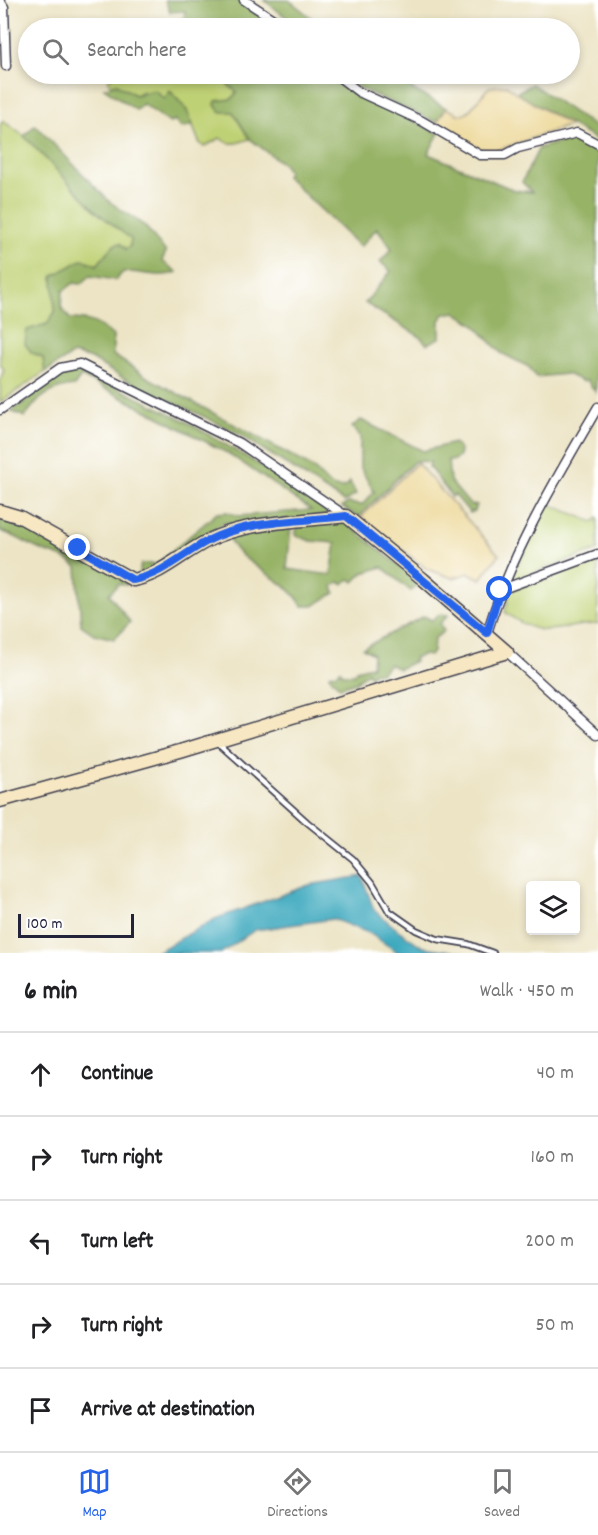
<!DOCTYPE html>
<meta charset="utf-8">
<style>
:root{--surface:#fff;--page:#f2f2f2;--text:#202124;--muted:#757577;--line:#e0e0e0;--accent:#2563eb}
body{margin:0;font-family:Dekko,sans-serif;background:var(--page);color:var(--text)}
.controls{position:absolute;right:18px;bottom:18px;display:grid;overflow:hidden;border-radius:6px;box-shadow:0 3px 9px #0003}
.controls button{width:54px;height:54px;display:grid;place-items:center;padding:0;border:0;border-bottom:2px solid var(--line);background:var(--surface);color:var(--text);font:30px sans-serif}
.scale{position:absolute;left:18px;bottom:15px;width:116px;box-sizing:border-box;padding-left:6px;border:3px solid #22223b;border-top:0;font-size:16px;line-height:21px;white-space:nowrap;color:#22223b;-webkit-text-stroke:4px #fff;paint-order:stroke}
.stop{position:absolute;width:18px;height:18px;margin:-14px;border:4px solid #2563eb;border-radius:50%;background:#fff}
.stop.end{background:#2563eb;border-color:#fff;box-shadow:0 2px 6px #0008}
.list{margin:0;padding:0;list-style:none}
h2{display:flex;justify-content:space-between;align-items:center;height:78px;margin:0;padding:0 24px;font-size:26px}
h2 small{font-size:20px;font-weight:400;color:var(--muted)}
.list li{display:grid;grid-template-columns:39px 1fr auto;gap:18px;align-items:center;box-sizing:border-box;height:84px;padding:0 24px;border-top:2px solid var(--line)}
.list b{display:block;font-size:22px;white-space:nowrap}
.list em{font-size:20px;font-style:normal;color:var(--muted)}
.icon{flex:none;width:33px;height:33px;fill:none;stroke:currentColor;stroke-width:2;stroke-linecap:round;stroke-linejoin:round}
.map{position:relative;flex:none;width:598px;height:953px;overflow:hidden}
.search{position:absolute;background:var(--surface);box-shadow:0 3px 9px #0003;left:18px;right:18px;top:18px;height:66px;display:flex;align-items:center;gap:15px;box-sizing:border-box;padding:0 21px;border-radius:33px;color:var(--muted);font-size:22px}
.sheet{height:498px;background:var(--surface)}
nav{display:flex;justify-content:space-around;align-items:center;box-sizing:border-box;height:84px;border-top:2px solid var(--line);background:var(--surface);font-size:16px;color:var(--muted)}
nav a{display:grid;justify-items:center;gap:3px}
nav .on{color:var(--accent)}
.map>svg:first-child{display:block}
</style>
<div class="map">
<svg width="598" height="953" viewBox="0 0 598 953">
<rect width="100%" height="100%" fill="#fff"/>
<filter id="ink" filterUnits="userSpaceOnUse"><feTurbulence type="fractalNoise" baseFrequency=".0167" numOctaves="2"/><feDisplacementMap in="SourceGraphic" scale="12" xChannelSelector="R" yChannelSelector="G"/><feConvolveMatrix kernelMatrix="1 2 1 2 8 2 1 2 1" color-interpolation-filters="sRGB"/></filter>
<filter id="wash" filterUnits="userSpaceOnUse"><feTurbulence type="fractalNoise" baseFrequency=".008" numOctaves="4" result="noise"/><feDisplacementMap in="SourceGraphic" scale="24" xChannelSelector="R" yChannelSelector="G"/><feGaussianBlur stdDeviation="1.35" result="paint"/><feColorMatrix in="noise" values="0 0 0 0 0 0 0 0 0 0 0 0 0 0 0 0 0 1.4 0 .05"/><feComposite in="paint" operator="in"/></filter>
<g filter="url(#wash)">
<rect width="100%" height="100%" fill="#ece4c5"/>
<path fill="#bfd174" stroke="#707a58" stroke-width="1.5" d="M114 74H214L237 92C226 110 240 123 250 139 240 141 232 148 220 138L204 147 199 142 186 109 170 91 164 100 142 91 135 95 117 84 111 85 108 81Z
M3 121 24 136 98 213 131 239 130 246 126 249 114 245 97 265 53 276 55 312 31 352 43 358 45 372 0 402V380L4 370 0 363V125Z
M549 504 593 522 598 518V550L508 582Z
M598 558V624C557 624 546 644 505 612L511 590Z"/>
<path fill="#97b366" stroke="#5c6a50" stroke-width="1.5" d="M165 0H239L280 28H183L185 11 170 12Z
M264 0H289L324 28H300Z
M214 74H331L350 91 439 133 428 154 514 190 532 192 522 182 539 148 575 138 598 154 596 393 587 380 584 382 567 374 536 377 529 367 501 353 474 324 455 312 444 314 440 321V338L427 344 419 336 365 303 391 271 380 262 392 249 377 228 360 247 286 176 288 171 284 165 250 139 233 112H220L215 105 216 101 232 99 237 92Z
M344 74H370L373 77H391L446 108 437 122 359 88Z
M117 84 135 95 155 90 164 99 170 91 186 109 193 125 181 128 175 120 170 123 143 104 136 110 104 88Z
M532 84 598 129V141L516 93Z
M35 125 110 202 145 226 166 252 162 261 177 272C160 279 141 271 123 272L116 280 90 276 81 284 74 283 63 291 61 307 70 319C89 319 99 323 113 336V355L147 377 294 457C301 461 309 465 315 470 325 479 330 491 346 487L350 482 356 494 344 502 238 433 123 378 91 359 73 354 45 372 43 358 31 352 25 344 27 330 47 324 55 312 53 276 83 259 97 265 114 245 120 243 126 249 130 246 131 239 98 213 24 136Z
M75 370 82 371 182 419 270 471 326 511V516L239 525 224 523 155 570 139 574 141 564H157L217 513 227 512 239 516 311 510 229 454 81 376 74 386C51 388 37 398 25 417L11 411 64 374Z
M361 420 423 451 454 443 460 450 459 457 452 461 448 460 450 481 470 505H477L475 511 470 513 455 495 452 497 429 467 430 462 415 461 358 517 342 507 348 503 362 505 374 492 360 467V436L352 427Z
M0 515 17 519 126 580 127 585 119 584 109 594 130 622 114 639 94 634 81 625 77 567C66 556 52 555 39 549 25 543 15 535 0 531Z
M337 522 347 524 420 582 411 591 382 567 363 573 354 582 350 579 343 584 339 582 333 586 335 593 313 606H302C287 576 236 565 228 535L291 526 287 569 331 575 336 543 311 541 295 535 298 525Z
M440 614 448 615 440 624 444 631 434 639 433 652 430 656 423 655 414 658 415 661 399 669 389 664 381 673 374 672 370 677 368 672 356 682 340 687 329 676 332 673 336 674 340 670 343 674H354L356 670 372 666 373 654 363 648 424 616 432 620Z"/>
<path fill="#eeda9e" stroke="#887e6c" stroke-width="1.5" d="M507 85 516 93 570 125 495 151 479 149 437 122 446 108 460 115 468 112 489 87Z
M417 463 499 555 481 579 469 573 453 578 427 569 361 517Z"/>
<path fill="#3ea9be" stroke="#30667c" stroke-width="1.5" d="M362 876 374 910 398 930 423 947 465 953H399L369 933 333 919 255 930 221 953H155L215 919 309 885Z"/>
</g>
<g filter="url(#ink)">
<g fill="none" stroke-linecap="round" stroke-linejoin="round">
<defs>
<path id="lane" d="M218 742 307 822 353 859 372 882 389 911 416 930 437 939 468 944 493 953"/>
<path id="street" d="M244 0 287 28
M0 1 4 7 6 66
M335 74 359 92 422 121 480 155H505L518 148 577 133 598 144
M0 410 60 368 80 364 239 443 346 516
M500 590 598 554
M487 633C512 551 555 481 598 407
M507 652 598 735"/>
<path id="secondary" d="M0 511 20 517 133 580C166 574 188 547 218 536 257 521 305 521 346 516L423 579 507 652 180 751 0 801"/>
</defs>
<use href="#lane" stroke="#403f50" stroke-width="8"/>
<use href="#street" stroke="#403f50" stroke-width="11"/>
<use href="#secondary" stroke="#403f50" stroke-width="15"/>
<use href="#lane" stroke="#fff" stroke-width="4.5"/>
<use href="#street" stroke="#fff" stroke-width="8"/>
<use href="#secondary" stroke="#f7e8c3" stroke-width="12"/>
</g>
</g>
<g fill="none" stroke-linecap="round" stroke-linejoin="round" filter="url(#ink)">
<path stroke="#2563eb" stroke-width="8" d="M78 548 133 580C166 574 188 548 218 536 257 520 305 521 346 516L487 633 500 590"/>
</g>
</svg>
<div class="controls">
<button><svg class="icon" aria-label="layers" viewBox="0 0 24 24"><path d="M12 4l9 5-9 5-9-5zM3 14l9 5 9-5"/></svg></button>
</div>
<div class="scale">100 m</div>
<div class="stop" style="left:500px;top:590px"></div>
<div class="stop end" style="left:78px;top:548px"></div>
<div class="search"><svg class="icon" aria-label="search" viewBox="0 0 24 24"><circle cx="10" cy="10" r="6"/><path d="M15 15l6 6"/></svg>Search here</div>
</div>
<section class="sheet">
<h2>6 min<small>Walk · 450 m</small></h2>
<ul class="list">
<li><svg class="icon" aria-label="ahead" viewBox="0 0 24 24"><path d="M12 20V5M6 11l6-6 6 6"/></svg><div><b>Continue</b></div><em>40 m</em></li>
<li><svg class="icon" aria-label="right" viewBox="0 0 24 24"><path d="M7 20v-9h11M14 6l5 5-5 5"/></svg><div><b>Turn right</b></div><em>160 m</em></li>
<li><svg class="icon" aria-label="left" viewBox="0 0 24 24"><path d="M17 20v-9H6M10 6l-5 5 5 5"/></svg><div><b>Turn left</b></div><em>200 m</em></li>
<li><svg class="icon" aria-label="right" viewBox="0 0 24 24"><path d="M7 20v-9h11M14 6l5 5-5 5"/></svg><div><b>Turn right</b></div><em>50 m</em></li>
<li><svg class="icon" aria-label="arrive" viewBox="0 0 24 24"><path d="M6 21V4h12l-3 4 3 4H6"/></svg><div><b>Arrive at destination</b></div></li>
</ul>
</section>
<nav>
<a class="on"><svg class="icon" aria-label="map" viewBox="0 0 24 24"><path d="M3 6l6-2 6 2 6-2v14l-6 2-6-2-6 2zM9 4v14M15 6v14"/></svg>Map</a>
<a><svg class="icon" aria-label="directions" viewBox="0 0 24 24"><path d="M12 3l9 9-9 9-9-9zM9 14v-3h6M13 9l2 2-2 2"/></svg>Directions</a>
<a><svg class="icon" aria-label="saved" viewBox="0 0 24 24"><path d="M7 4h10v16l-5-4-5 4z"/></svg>Saved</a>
</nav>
